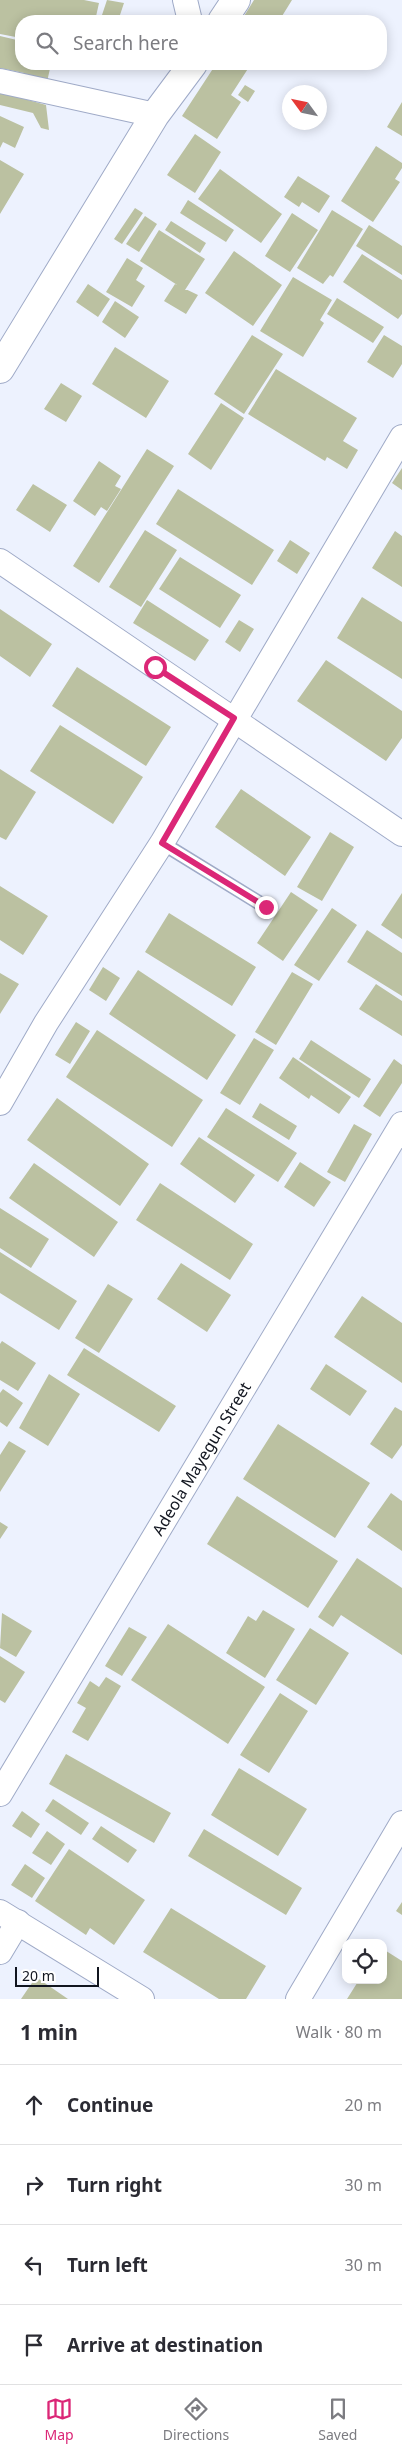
<!DOCTYPE html>
<meta charset="utf-8">
<style>
:root{--surface:#fff;--page:#f7f7f7;--text:#2b2b33;--muted:#7c7c81;--line:#e1e1e2;--accent:#db2777}
body{margin:0;font-family:"Noto Sans",sans-serif;background:var(--page);color:var(--text)}
.controls{position:absolute;right:15px;bottom:15px;display:grid;overflow:hidden;border-radius:10px;box-shadow:0 2px 12px #0003}
.controls button{width:45px;height:45px;display:grid;place-items:center;padding:0;border:0;border-bottom:1px solid var(--line);background:var(--surface);color:var(--text);font:25px sans-serif}
.compass{position:absolute;left:282px;top:85px;width:45px;height:45px;border-radius:50%;background:var(--surface);box-shadow:0 2px 12px #0003;rotate:303deg}
.scale{position:absolute;left:15px;bottom:12px;width:84px;box-sizing:border-box;padding-left:5px;border:2px solid #11151f;border-top:0;font-size:14px;line-height:18px;white-space:nowrap;color:#11151f;-webkit-text-stroke:4px #fff;paint-order:stroke}
.stop{position:absolute;width:15px;height:15px;margin:-11px;border:4px solid #db2777;border-radius:50%;background:#fff}
.stop.end{background:#db2777;border-color:#fff;box-shadow:0 1px 5px #0008}
.list{margin:0;padding:0;list-style:none}
h2{display:flex;justify-content:space-between;align-items:center;height:65px;margin:0;padding:0 20px;font-size:21px}
h2 small{font-size:16px;font-weight:400;color:var(--muted)}
.list li{display:grid;grid-template-columns:32px 1fr auto;gap:15px;align-items:center;box-sizing:border-box;height:80px;padding:0 20px;border-top:1px solid var(--line)}
.list b{display:block;font-size:19px;white-space:nowrap}
.list em{font-size:16px;font-style:normal;color:var(--muted)}
.icon{flex:none;width:28px;height:28px;fill:none;stroke:currentColor;stroke-width:2;stroke-linecap:round;stroke-linejoin:round}
.map{position:relative;flex:none;width:402px;height:1999px;overflow:hidden}
.search{position:absolute;background:var(--surface);box-shadow:0 2px 12px #0003;left:15px;right:15px;top:15px;height:55px;display:flex;align-items:center;gap:12px;box-sizing:border-box;padding:0 18px;border-radius:20px;color:var(--muted);font-size:19px}
.sheet{height:385px;background:var(--surface)}
nav{display:flex;justify-content:space-around;align-items:center;box-sizing:border-box;height:70px;border-top:1px solid var(--line);background:var(--surface);font-size:14px;color:var(--muted)}
nav a{display:grid;justify-items:center;gap:2px}
nav .on{color:var(--accent)}
.map>svg:first-child{display:block}
</style>
<div class="map">
<svg width="402" height="1999" viewBox="0 0 402 1999">
<rect width="100%" height="100%" fill="#edf2fe"/>
<path fill="#bbc1a1" d="M0 0H84L99 3 95 21H21V38L0 34Z
M107 0 124 3 118 21H100Z
M254 0H292L279 21H241Z
M0 36 21 41V64H51L47 82 23 77 24 73 0 68Z
M56 64H80L78 70Z
M216 64H251L231 95 241 102 217 139 182 116Z
M245 85 255 91 248 102 238 95Z
M0 92 46 105 49 130 41 128 33 113 0 105Z
M402 102V136L387 127Z
M0 116 24 127 15 148 3 142 0 148Z
M195 134 221 152 195 193 167 175Z
M376 146 402 163V168L395 179 400 182 373 222 341 201Z
M0 160 24 174 0 214Z
M220 169 282 214 261 243 198 199Z
M298 176 330 196 319 213 302 202 299 207 284 197Z
M188 200 234 230 226 242 180 213Z
M135 208 143 213 122 244 114 239Z
M332 210 363 229 333 277 330 275 323 284 297 268Z
M292 213 318 230 290 272 265 256Z
M145 216 157 224 139 252 126 244Z
M171 221 206 243 200 253 165 230Z
M369 225 402 246V275L356 246Z
M159 230 205 259 185 290 140 261Z
M234 251 282 285 253 326 205 293Z
M362 254 402 280V314L398 319 343 282Z
M127 258 143 268 136 280 145 286 132 307 106 292Z
M293 277 332 300 320 320 324 323 303 357 260 331Z
M88 284 110 299 98 317 76 302Z
M175 284 198 295 186 314 164 301Z
M337 298 384 327 373 343 327 314Z
M115 301 139 317 125 338 102 322Z
M252 335 283 354 244 414 214 394Z
M384 335 402 346V364L393 378 367 362Z
M115 347 169 381 146 418 92 384Z
M276 369 357 418 343 441 358 450 347 469 327 457 325 461 248 414Z
M61 383 82 396 66 422 44 409Z
M221 403 244 418 211 470 188 454Z
M147 449 174 466 99 583 73 566Z
M99 461 121 476 115 486 121 489 107 511 101 507 95 516 73 501Z
M402 468V490L392 483Z
M33 484 67 505 50 532 16 510Z
M178 489 274 550 252 585 156 524Z
M145 530 177 550 141 607 109 587Z
M395 531 402 536V587L372 568Z
M290 540 310 553 297 574 277 561Z
M180 557 241 595 220 628 159 589Z
M362 597 402 622V679L337 638Z
M147 600 209 640 195 661 133 623Z
M0 609 52 644 30 677 0 656Z
M239 620 254 629 240 652 225 642Z
M326 660 402 711V738L386 761 297 701Z
M77 667 171 727 146 766 52 706Z
M60 725 143 777 113 824 30 771Z
M0 769 36 792 6 840 0 837Z
M241 789 311 837 285 876 215 827Z
M330 832 354 847 322 901 297 887Z
M0 886 48 916 23 955 0 940Z
M291 892 318 910 283 961 257 943Z
M402 893V939L381 925Z
M332 908 357 925 319 981 294 965Z
M169 913 256 967 232 1006 145 952Z
M367 930 402 953V996L347 962Z
M103 967 120 978 106 1001 89 990Z
M138 970 236 1035 207 1080 109 1014Z
M292 972 313 984 276 1045 255 1032Z
M0 973 19 984 0 1014Z
M376 984 402 1001V1036L359 1009Z
M76 1022 90 1031 70 1064 55 1055Z
M97 1030 203 1100 172 1147 66 1077Z
M254 1038 274 1050 240 1105 220 1093Z
M311 1040 371 1079 359 1098 299 1059Z
M293 1057 351 1097 339 1114 311 1095 309 1099 279 1078Z
M394 1059 402 1065V1083L380 1117 363 1106Z
M57 1098 149 1164 120 1206 27 1140Z
M260 1103 297 1126 289 1140 252 1117Z
M226 1108 297 1153 278 1182 207 1137Z
M354 1124 372 1134 345 1182 327 1172Z
M199 1137 255 1175 235 1203 180 1164Z
M300 1162 331 1182 314 1207 284 1187Z
M34 1163 118 1222 94 1257 9 1198Z
M160 1183 253 1244 230 1280 136 1220Z
M0 1208 49 1239 31 1268 0 1248Z
M0 1252 77 1301 59 1330 0 1293Z
M181 1263 231 1295 207 1332 157 1299Z
M108 1284 133 1299 99 1353 75 1338Z
M362 1296 402 1323V1383L334 1337Z
M2 1341 36 1363 18 1391 0 1380V1344Z
M84 1348 176 1406 159 1432 67 1375Z
M326 1364 367 1391 350 1416 310 1389Z
M49 1374 80 1394 48 1446 19 1428Z
M3 1389 23 1403 7 1427 0 1422V1393Z
M395 1407 402 1411V1445L392 1459 370 1444Z
M278 1424 370 1483 335 1538 243 1479Z
M9 1441 26 1451 0 1492V1455Z
M391 1493 402 1501V1551L367 1527Z
M237 1496 338 1561 308 1608 207 1544Z
M0 1522 8 1527 0 1539Z
M357 1558 402 1588V1655L341 1615 333 1627 318 1617Z
M263 1610 295 1629 265 1678 226 1653 248 1616 256 1621Z
M2 1613 32 1631 16 1657 0 1648Z
M168 1624 265 1687 228 1744 131 1680Z
M129 1627 147 1637 122 1676 105 1666Z
M310 1628 349 1653 316 1705 276 1680Z
M0 1656 25 1672 5 1703 0 1700Z
M106 1677 121 1686 88 1741 72 1732 86 1708 77 1703 90 1681 99 1687Z
M280 1693 308 1711 269 1773 240 1755Z
M66 1754 171 1813 154 1843 49 1784Z
M239 1768 307 1809 278 1856 211 1815Z
M53 1799 89 1823 81 1835 45 1811Z
M22 1811 40 1824 31 1838 12 1826Z
M101 1826 137 1850 128 1863 92 1839Z
M204 1829 302 1888 286 1915 188 1856Z
M47 1831 65 1844 51 1865 32 1853Z
M69 1849 145 1900 114 1945 90 1928 86 1935 35 1901Z
M25 1864 45 1878 32 1898 11 1885Z
M402 1902V1915L396 1911Z
M171 1908 266 1966 246 1999H219L143 1952Z
M383 1949 402 1961V1999H347L359 1980H383Z
M36 1977 68 1999H21Z"/>
<g fill="none" stroke-linecap="round" stroke-linejoin="round">
<defs>
<path id="service" d="M162 843 266 907"/>
<g id="minor">
<path d="M185 0 190 21"/>
<path d="M0 81 155 115"/>
<path d="M0 561 402 834"/>
<path d="M0 1103 46 1023 162 843 402 437"/>
<path id="s1" d="M0 1794 402 1124"/>
<path d="M0 1912 142 1999"/>
<path d="M0 1952 18 1922"/>
<path d="M298 1999 402 1823"/>
</g>
<path id="tertiary" d="M222 21 236 0
M0 369 155 115 193 64"/>
</defs>
<use href="#service" stroke="#9faac7" stroke-width="15"/>
<use href="#minor" stroke="#9faac7" stroke-width="26"/>
<use href="#tertiary" stroke="#9faac7" stroke-width="30"/>
<use href="#service" stroke="#fff" stroke-width="12"/>
<use href="#minor" stroke="#fff" stroke-width="24"/>
<use href="#tertiary" stroke="#fff" stroke-width="28"/>
</g>
<g fill="none" stroke-linecap="round" stroke-linejoin="round">
<path stroke="#db2777" stroke-width="6" d="M155 667 234 718 162 843 266 907"/>
</g>
<g text-anchor="middle" dominant-baseline="central" stroke-width="4.5" stroke-linejoin="round" paint-order="stroke">
<g font-size="16" fill="#11151f" stroke="#fff">
<text stroke="none"><textPath href="#s1" startOffset="391">Adeola Mayegun Street</textPath></text>
</g>
</g>
</svg>
<div class="controls">
<button><svg class="icon" aria-label="locate" viewBox="0 0 24 24"><circle cx="12" cy="12" r="6"/><path d="M12 2v4M12 18v4M2 12h4M18 12h4"/></svg></button>
</div>
<svg class="compass" viewBox="-18 -18 36 36"><path d="M0-13l5 13h-10z" fill="#e53935"/><path d="M0 13l5-13h-10z" fill="#7c7c81"/></svg>
<div class="scale">20 m</div>
<div class="stop" style="left:155px;top:667px"></div>
<div class="stop end" style="left:266px;top:907px"></div>
<div class="search"><svg class="icon" aria-label="search" viewBox="0 0 24 24"><circle cx="10" cy="10" r="6"/><path d="M15 15l6 6"/></svg>Search here</div>
</div>
<section class="sheet">
<h2>1 min<small>Walk · 80 m</small></h2>
<ul class="list">
<li><svg class="icon" aria-label="ahead" viewBox="0 0 24 24"><path d="M12 20V5M6 11l6-6 6 6"/></svg><div><b>Continue</b></div><em>20 m</em></li>
<li><svg class="icon" aria-label="right" viewBox="0 0 24 24"><path d="M7 20v-9h11M14 6l5 5-5 5"/></svg><div><b>Turn right</b></div><em>30 m</em></li>
<li><svg class="icon" aria-label="left" viewBox="0 0 24 24"><path d="M17 20v-9H6M10 6l-5 5 5 5"/></svg><div><b>Turn left</b></div><em>30 m</em></li>
<li><svg class="icon" aria-label="arrive" viewBox="0 0 24 24"><path d="M6 21V4h12l-3 4 3 4H6"/></svg><div><b>Arrive at destination</b></div></li>
</ul>
</section>
<nav>
<a class="on"><svg class="icon" aria-label="map" viewBox="0 0 24 24"><path d="M3 6l6-2 6 2 6-2v14l-6 2-6-2-6 2zM9 4v14M15 6v14"/></svg>Map</a>
<a><svg class="icon" aria-label="directions" viewBox="0 0 24 24"><path d="M12 3l9 9-9 9-9-9zM9 14v-3h6M13 9l2 2-2 2"/></svg>Directions</a>
<a><svg class="icon" aria-label="saved" viewBox="0 0 24 24"><path d="M7 4h10v16l-5-4-5 4z"/></svg>Saved</a>
</nav>
